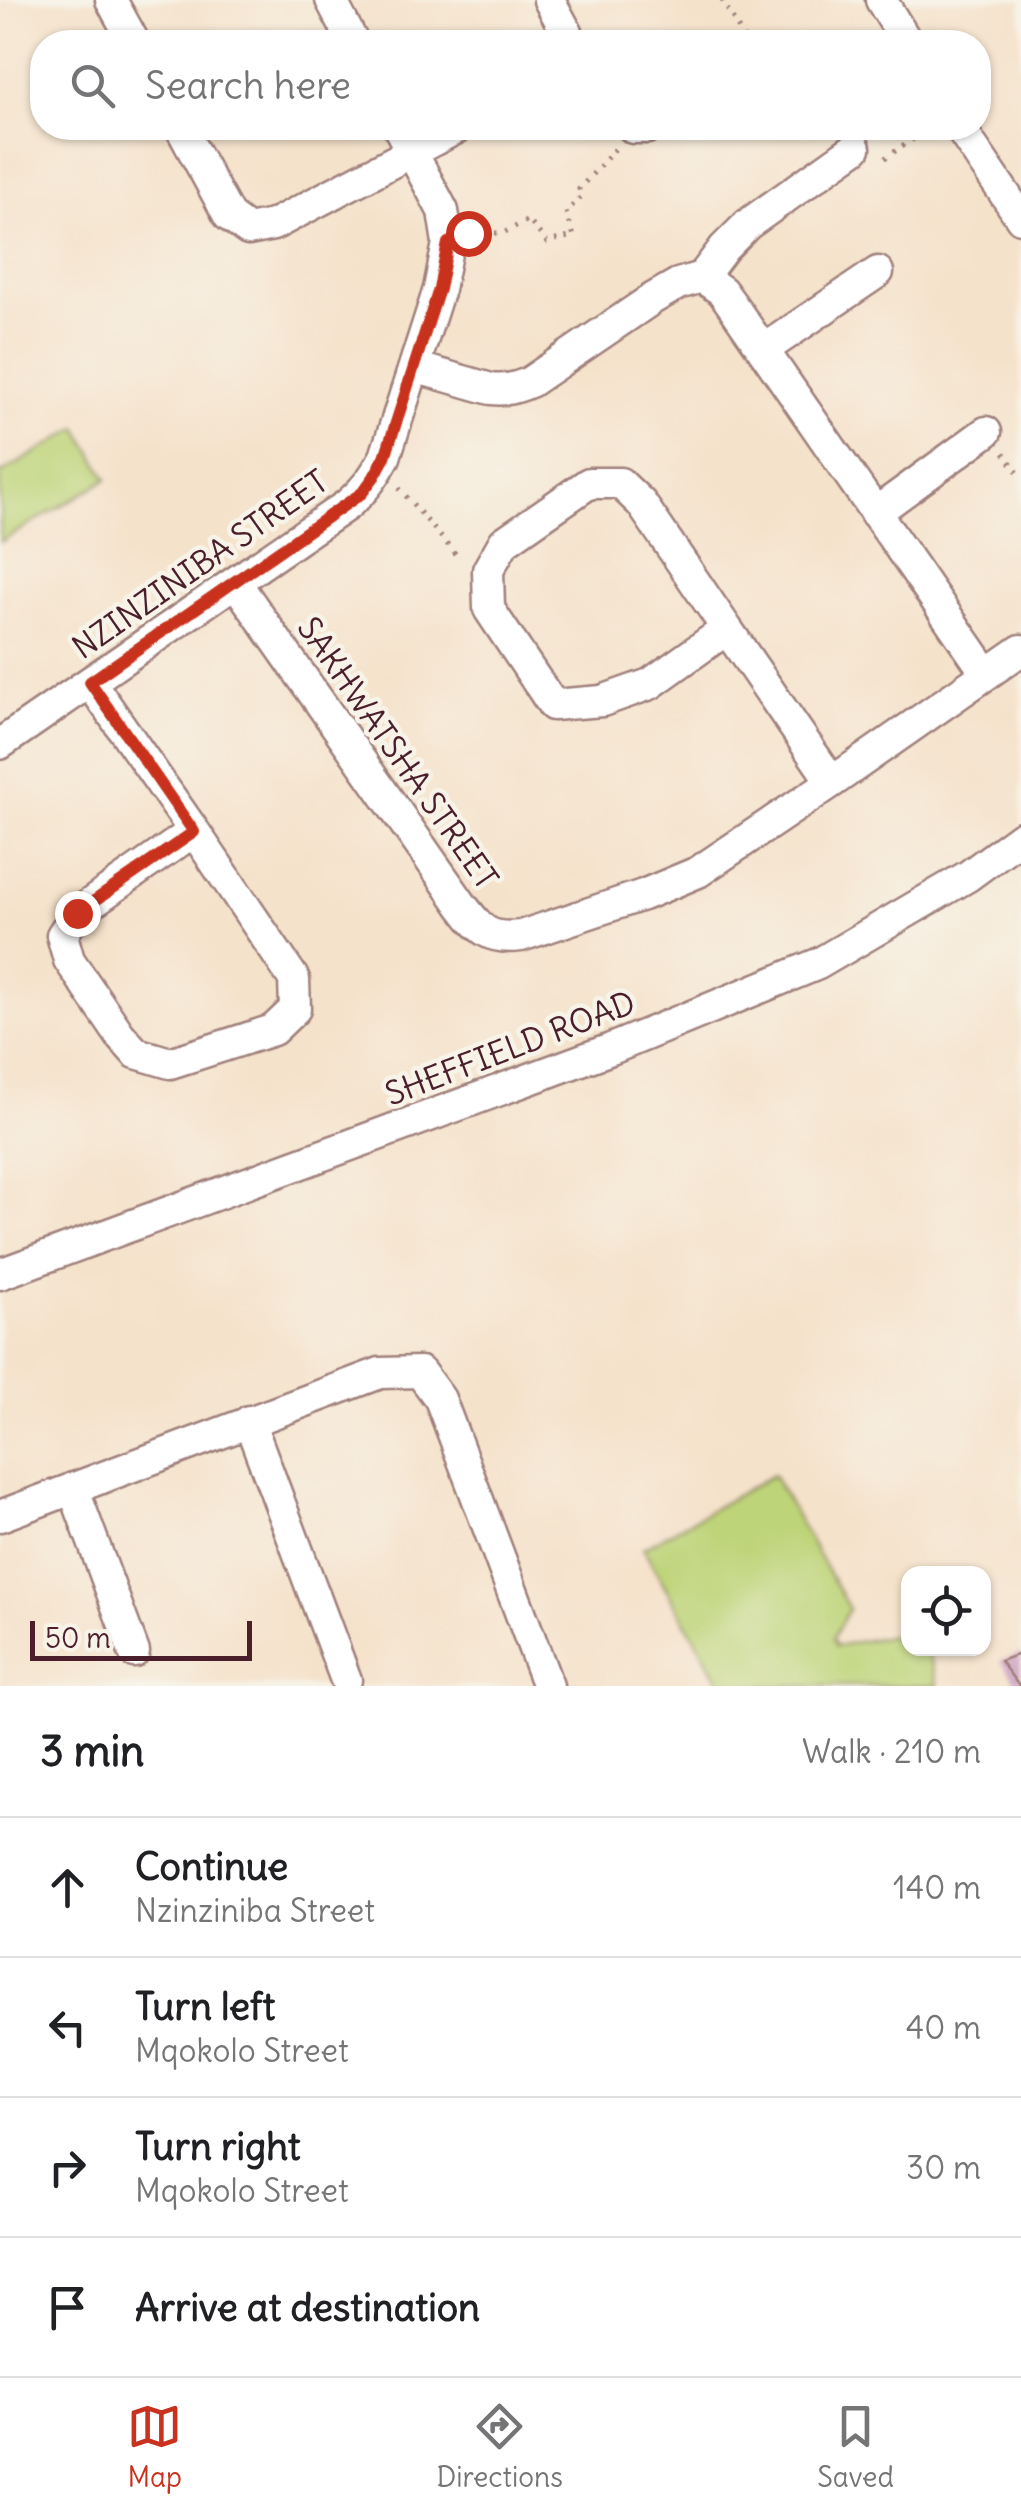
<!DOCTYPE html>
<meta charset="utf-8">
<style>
:root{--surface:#fff;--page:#f2f2f2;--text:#202124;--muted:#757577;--line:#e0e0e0;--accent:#c8321e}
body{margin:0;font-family:Delius,sans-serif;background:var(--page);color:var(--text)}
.controls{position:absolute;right:30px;bottom:30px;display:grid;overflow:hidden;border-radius:20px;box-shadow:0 2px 8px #0004}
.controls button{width:90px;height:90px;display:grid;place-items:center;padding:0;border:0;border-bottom:2px solid var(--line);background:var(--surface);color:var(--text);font:50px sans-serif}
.scale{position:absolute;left:30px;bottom:25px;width:222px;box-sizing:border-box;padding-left:10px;border:5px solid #4a1f2b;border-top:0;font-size:28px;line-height:35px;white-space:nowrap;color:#4a1f2b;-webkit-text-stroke:8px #f7f3e8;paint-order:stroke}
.stop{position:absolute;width:30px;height:30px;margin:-22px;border:8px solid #c8321e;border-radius:50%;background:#fff}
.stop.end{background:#c8321e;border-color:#fff;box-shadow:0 2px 10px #0008}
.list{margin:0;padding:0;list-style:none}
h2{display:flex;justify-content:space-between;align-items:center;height:130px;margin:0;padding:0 40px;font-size:42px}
h2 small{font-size:32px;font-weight:400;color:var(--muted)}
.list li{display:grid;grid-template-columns:65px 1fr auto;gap:30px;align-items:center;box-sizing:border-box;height:140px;padding:0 40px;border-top:2px solid var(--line)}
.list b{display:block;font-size:38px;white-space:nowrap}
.list p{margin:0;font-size:32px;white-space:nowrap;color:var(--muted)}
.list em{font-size:32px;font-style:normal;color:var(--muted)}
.icon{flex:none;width:55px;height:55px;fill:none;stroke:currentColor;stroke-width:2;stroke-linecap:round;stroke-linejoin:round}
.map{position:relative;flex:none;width:1021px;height:1686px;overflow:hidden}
.search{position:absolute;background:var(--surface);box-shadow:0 2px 8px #0004;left:30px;right:30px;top:30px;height:110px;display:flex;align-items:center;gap:25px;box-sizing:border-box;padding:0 35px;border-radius:40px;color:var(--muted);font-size:38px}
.sheet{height:690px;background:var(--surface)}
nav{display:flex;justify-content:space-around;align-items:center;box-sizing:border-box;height:140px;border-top:2px solid var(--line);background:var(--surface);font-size:28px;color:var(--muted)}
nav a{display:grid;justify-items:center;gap:5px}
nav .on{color:var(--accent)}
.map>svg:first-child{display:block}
</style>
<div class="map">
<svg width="1021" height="1686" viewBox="0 0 1021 1686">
<rect width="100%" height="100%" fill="#f7f3e8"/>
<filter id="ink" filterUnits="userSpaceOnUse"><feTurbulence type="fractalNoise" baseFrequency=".01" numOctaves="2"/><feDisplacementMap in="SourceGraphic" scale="20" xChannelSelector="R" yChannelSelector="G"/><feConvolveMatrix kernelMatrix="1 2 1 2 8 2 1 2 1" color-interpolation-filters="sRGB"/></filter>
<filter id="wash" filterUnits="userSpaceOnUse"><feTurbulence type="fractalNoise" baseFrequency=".0048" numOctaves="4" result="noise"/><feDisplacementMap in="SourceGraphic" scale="40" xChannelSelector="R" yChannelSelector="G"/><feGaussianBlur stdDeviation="2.25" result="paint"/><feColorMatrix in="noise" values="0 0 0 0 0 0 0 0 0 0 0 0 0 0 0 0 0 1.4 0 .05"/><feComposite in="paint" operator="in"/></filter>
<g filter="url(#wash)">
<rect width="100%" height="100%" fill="#f5e2cb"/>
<path fill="#bdd478" stroke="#847a52" stroke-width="2.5" d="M78 428 107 479 0 542V474Z
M773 1475 849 1609 833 1638 836 1646 883 1637 908 1636V1648L926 1649 928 1651 938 1686H713L720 1682 643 1548Z"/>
<g id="blocks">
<path fill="#c796bc" d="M1021 1653V1686H1019L1000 1661Z"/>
</g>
</g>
<g filter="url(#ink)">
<use href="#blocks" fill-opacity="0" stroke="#a0807b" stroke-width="2.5"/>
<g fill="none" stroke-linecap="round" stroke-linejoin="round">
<defs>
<path id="minor" d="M111 0 134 42
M331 0 353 42
M549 0 572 42
M881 0 907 42
M181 128 229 216 248 230 273 225 457 128
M633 128H647
M960 128 1021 218
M702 277 724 248 748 224 855 148
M763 350 878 272
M414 367 491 389C505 391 516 388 530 382L652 299 678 284 702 277 722 291 730 302 987 674
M589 483H620L641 503 727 629 650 684 602 701 553 705 489 609 488 570 504 542Z
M875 513 986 432
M236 583 462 905C481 930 488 940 521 936L643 895 698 872 832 782 1021 650
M727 629 832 782
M90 682 194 831
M0 744 347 505C364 491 374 477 385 457L439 289 448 243 443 211 399 128
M194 831 294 979 295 1009 273 1030 170 1063 136 1053 120 1035 69 960 62 935 77 913Z
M0 1274 611 1049 818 964 968 876 1021 837
M249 1421 346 1680
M73 1488 134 1652
M0 1516 380 1373 420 1372 440 1399 548 1686"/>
</defs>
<use href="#minor" stroke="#a0807b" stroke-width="35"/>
<path stroke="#a0807b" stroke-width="5" stroke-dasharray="2.5 8" stroke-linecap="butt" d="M722 0 746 42
M885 158 930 128
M474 233H503L528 220 547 242 574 236 566 212 582 196 579 189 615 149
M1004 453 1021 477
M399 488 460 559"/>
<use href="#minor" stroke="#fff" stroke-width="30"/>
</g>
</g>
<g fill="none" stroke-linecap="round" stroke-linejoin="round" filter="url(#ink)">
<path stroke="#c8321e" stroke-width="12" d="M77 913 194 832 90 682 362 493 374 477 385 457 439 289 448 243 468 233"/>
</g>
<g text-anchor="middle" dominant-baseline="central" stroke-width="9" stroke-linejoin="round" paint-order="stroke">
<g font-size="32" fill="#4a1f2b" stroke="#f7f3e8">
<text transform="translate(200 564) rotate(-35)">NZINZINIBA STREET</text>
<text transform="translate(398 753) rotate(55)">SAKHWATSHA STREET</text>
<text transform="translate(510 1048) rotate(-21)">SHEFFIELD ROAD</text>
</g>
</g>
</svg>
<div class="controls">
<button><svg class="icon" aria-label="locate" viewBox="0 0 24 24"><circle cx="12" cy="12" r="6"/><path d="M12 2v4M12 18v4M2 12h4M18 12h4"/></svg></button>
</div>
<div class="scale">50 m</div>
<div class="stop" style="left:468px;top:233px"></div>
<div class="stop end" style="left:77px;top:913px"></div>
<div class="search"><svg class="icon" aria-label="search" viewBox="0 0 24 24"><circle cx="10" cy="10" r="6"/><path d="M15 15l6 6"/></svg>Search here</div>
</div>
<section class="sheet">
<h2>3 min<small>Walk · 210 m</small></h2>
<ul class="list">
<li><svg class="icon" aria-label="ahead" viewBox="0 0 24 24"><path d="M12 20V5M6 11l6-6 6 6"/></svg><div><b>Continue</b><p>Nzinziniba Street</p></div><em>140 m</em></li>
<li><svg class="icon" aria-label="left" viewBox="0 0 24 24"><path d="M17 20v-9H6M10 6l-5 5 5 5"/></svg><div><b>Turn left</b><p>Mqokolo Street</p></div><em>40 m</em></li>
<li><svg class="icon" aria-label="right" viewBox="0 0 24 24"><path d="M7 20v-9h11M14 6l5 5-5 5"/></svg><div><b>Turn right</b><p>Mqokolo Street</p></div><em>30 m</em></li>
<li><svg class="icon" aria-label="arrive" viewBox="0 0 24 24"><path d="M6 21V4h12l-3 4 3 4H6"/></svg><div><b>Arrive at destination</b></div></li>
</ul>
</section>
<nav>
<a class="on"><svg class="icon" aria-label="map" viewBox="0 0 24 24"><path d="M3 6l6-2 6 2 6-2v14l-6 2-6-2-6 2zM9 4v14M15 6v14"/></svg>Map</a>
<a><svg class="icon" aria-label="directions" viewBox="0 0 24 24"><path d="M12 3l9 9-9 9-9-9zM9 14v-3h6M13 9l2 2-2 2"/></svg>Directions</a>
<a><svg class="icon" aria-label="saved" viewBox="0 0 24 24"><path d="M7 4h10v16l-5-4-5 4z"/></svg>Saved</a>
</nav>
